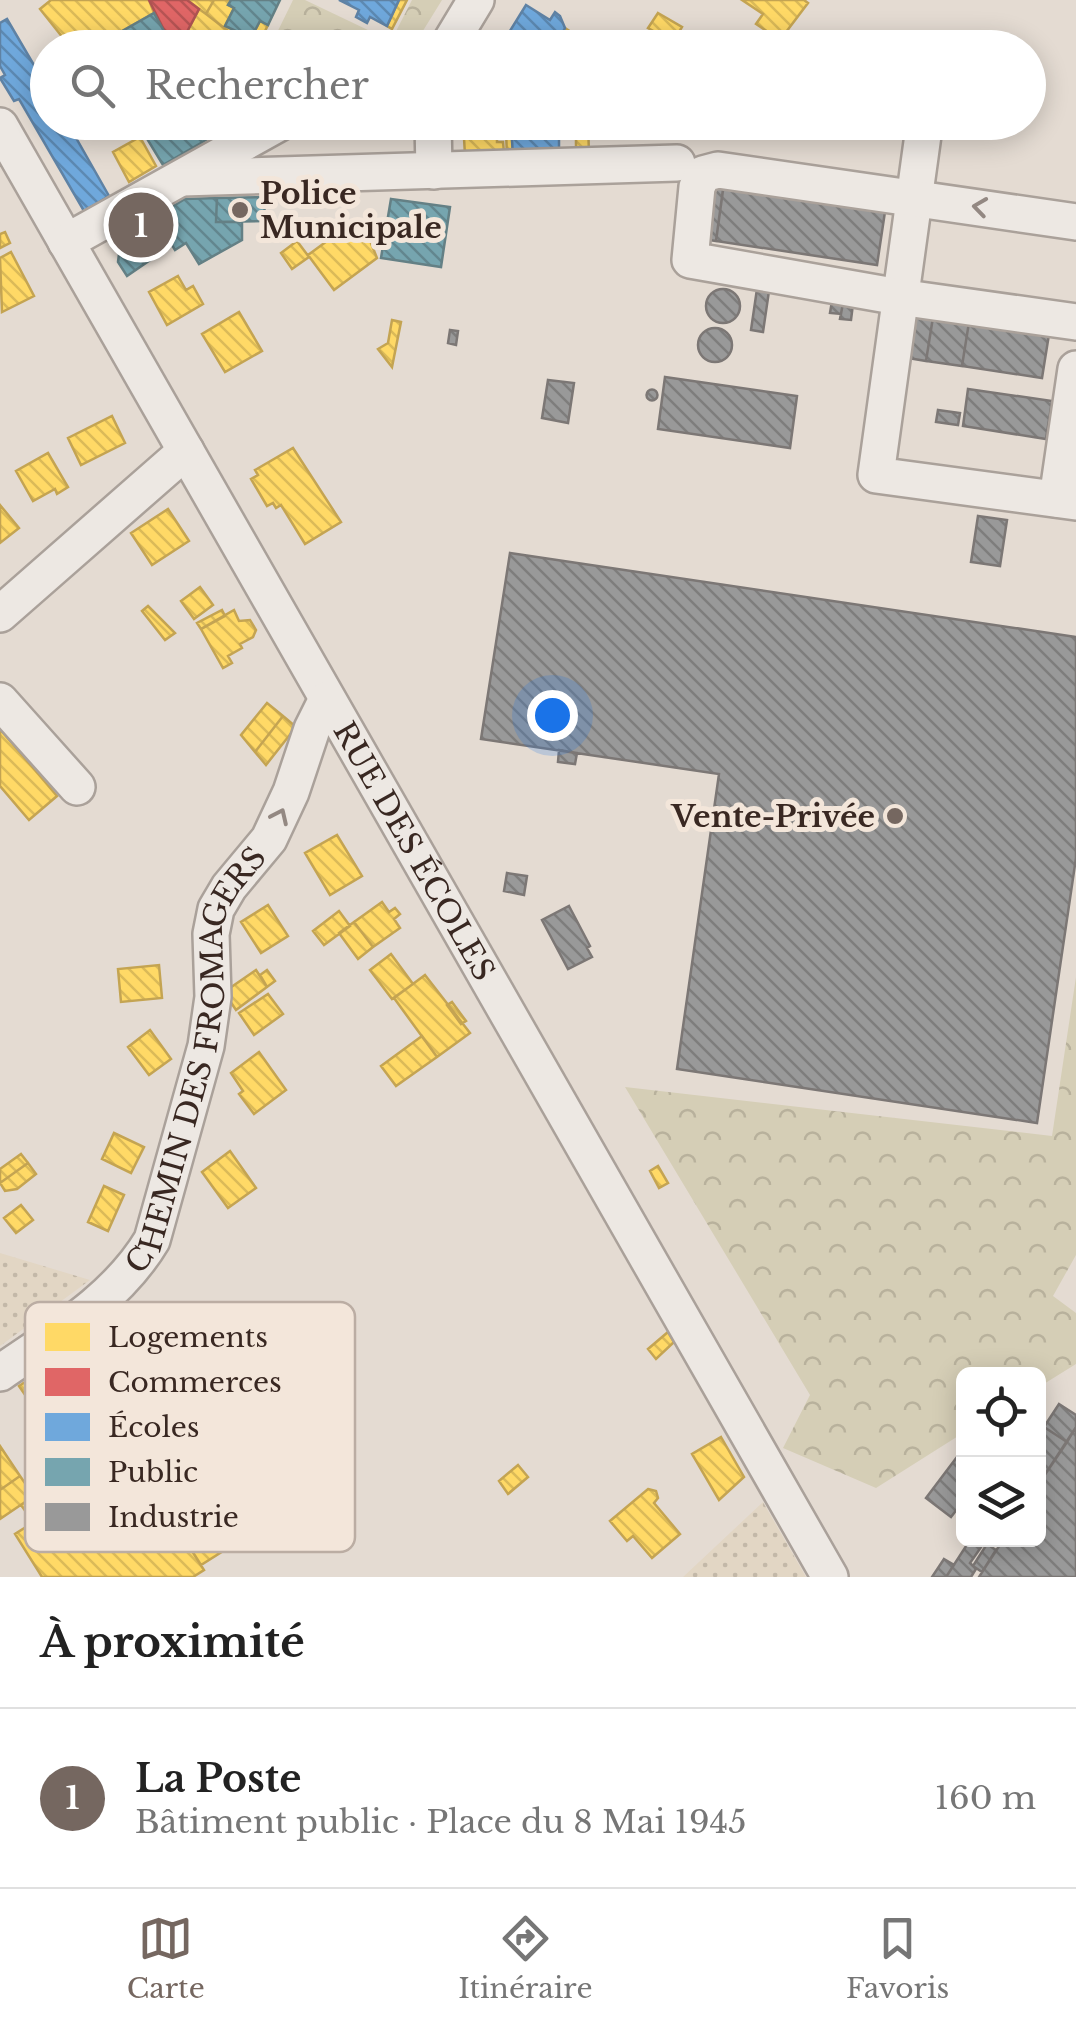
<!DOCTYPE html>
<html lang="fr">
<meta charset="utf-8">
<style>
:root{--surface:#fff;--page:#f2f2f2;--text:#222;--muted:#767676;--line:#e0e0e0;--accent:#756760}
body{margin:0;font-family:"Libre Baskerville",serif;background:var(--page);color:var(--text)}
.controls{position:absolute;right:30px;bottom:30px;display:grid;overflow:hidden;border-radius:15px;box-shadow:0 5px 25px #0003}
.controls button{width:90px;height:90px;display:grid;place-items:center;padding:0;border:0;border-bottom:2px solid var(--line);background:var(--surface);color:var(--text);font:50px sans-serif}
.you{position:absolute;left:552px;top:715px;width:35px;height:35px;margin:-25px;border:8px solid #fff;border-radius:50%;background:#1a73e8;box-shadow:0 0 0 15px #1a73e833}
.badge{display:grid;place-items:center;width:65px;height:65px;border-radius:50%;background:var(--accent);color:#fff;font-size:32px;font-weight:700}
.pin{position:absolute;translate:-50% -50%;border:5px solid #fff;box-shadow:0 2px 10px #0006}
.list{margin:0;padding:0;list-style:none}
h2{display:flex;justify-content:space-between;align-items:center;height:130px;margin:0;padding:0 40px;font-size:42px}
h2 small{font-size:32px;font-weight:400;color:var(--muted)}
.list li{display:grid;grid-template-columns:65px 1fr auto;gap:30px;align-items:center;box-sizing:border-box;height:180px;padding:0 40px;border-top:2px solid var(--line)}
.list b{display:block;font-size:38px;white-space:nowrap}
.list p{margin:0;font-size:32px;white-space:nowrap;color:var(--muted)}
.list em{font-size:32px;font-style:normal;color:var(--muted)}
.icon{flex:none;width:55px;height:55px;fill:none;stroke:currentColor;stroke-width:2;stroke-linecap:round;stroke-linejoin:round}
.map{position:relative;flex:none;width:1076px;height:1577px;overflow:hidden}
.search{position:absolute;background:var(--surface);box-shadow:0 5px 25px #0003;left:30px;right:30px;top:30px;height:110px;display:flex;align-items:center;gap:25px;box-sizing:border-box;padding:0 35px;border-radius:55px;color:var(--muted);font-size:38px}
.sheet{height:310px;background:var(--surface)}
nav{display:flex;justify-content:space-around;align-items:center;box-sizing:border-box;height:140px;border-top:2px solid var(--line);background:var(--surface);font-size:28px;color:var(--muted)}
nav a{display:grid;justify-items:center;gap:5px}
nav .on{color:var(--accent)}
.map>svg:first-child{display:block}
</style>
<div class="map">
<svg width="1076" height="1577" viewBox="0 0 1076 1577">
<defs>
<pattern id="farmland-dots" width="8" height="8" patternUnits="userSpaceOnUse" patternTransform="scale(2.5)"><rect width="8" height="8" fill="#e2d6c4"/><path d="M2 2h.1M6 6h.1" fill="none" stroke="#c3b8a8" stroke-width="1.8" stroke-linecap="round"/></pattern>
<pattern id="forest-crowns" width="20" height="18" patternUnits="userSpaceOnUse" patternTransform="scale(2.5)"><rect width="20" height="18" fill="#d5ceb6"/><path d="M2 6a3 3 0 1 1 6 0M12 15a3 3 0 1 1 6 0" fill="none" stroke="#b8b19c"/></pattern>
<pattern id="homes-back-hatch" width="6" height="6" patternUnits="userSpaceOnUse" patternTransform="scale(2.5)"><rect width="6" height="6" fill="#ffd966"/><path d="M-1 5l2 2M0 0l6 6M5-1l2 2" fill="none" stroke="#dbba58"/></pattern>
<pattern id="shops-back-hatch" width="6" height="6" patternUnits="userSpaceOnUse" patternTransform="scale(2.5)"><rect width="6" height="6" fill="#e06666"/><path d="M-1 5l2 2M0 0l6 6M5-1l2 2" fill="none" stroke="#b75454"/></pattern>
<pattern id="schools-back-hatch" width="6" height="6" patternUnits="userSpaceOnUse" patternTransform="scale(2.5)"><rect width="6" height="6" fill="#6fa8dc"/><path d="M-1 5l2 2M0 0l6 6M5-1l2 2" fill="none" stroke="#5c89b2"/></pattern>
<pattern id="public-back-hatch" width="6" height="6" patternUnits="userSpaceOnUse" patternTransform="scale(2.5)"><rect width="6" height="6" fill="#76a5af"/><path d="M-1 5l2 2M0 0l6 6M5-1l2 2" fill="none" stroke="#62868e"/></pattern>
<pattern id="industry-back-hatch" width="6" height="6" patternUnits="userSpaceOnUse" patternTransform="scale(2.5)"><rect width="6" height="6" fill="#999"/><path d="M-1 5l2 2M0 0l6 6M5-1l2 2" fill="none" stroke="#7e7d7c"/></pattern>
</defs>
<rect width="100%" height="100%" fill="#e4dbd2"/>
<path fill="url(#farmland-dots)" d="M0 1253 90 1280 0 1346Z
M763 1502 806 1577H683Z"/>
<path fill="url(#forest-crowns)" d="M293 0H305L391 41 412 0H442L413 47H270Z
M1076 977V1255L1053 1296 1076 1313V1364L1039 1387 1038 1374H964L963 1433 876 1488 783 1448 810 1395 625 1087 1052 1136Z"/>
<path fill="url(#homes-back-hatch)" stroke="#c4a452" stroke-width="2.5" d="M51 0H149L154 13 92 48H71L40 9Z
M187 0H214L206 14Z
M214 0H231L228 5 234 8 225 26 251 38 260 21 268 25 257 47H249L206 14Z
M399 0H407L392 29 387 26Z
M742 0H804L808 3 780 40 756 24 763 14Z
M199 9 206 14 249 47 191 48 188 30Z
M658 13 682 27 673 42 648 28Z
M565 28 591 45 590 48H554Z
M117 34 124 48H92Z
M129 122H152L157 131 146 137 141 129 134 133Z
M511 122 513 157H507L506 130Z
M576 122H588L589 154 576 155Z
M629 122H652L645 133Z
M497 136V142H503L504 153 465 155 464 138Z
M140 137 156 166 129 182 113 152Z
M362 221 377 258 334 290 308 255 338 233 341 237Z
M5 232 10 243 0 248V234Z
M130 232 140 248 130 254 127 249 133 246 126 234Z
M297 241 309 257 292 269 281 253Z
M11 252 34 296 2 312 0 258Z
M178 276 186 290 193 286 203 304 167 325 149 292Z
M239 312 262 351 225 372 202 334Z
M392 320 401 322 392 367 378 349 388 343Z
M112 416 125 443 81 465 68 438Z
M293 448 341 522 305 544 281 505 276 508 273 503 267 506 251 479 258 475 255 470Z
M48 453 68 487 57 494 55 489 33 501 16 471Z
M0 505 19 528 0 543Z
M168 509 189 541 152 565 131 533Z
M200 587 213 605 194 619 181 601Z
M148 606 175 633 165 640 142 611Z
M222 610 225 616 201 629 197 623Z
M234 610 239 621 250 620 256 630 253 637 240 644 242 648 228 656 232 663 223 668 201 629Z
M267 703 283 716 255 752 241 735Z
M283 716 296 727 266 765 255 752Z
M0 729 57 796 29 820 0 786Z
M337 835 362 876 330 895 305 853Z
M382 902 389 912 395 908 400 914 394 919 400 928 373 947 354 922Z
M268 905 288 936 261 953 241 922Z
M339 911 350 926 324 945 313 931Z
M354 922 373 947 358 959 339 933Z
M391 954 413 984 392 999 370 970Z
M159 965 162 998 121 1002 118 969Z
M256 970 267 987 236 1010 224 992Z
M267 970 275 981 267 987 260 975Z
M425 975 470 1033 437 1057 394 998Z
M268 994 283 1014 254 1035 239 1013Z
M452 1002 466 1021 461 1024 447 1005Z
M150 1030 171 1059 149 1075 128 1047Z
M422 1036 437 1057 396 1086 381 1066Z
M259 1052 286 1090 254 1114 239 1094 243 1091 231 1073Z
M114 1133 144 1147 131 1173 102 1159Z
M230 1151 256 1188 228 1208 202 1172Z
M21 1154 28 1163 0 1183V1169Z
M28 1163 36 1174 17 1189 5 1191 0 1183Z
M658 1166 668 1183 659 1188 650 1171Z
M104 1186 124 1195 108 1231 88 1222Z
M21 1205 33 1220 16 1233 4 1218Z
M668 1332 674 1342 656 1359 648 1349Z
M43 1370 54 1386 30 1402 19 1386Z
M721 1437 744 1477 719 1500 692 1454Z
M0 1446 20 1476 0 1490Z
M134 1459 204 1570 193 1577H42L15 1534 97 1482 91 1471 105 1462 112 1472Z
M518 1465 528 1477 508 1494 499 1481Z
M20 1476 34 1496 0 1519V1490Z
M648 1489 656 1491 658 1498 654 1503 680 1534 652 1558 633 1536 627 1541 610 1521Z
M38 1493 46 1505 29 1516 21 1505Z
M255 1500 269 1522 201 1565 187 1543Z"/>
<path fill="url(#shops-back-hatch)" stroke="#ae5352" stroke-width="2.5" d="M149 0H187L199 9 188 30 191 48H173Z"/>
<path fill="url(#schools-back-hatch)" stroke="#5f82a4" stroke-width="2.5" d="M339 0H399L387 26 370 17 367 23 356 17 359 10Z
M526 5 550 20 555 12 560 16 565 28 554 48H505V39Z
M7 19 48 89V122H67L109 196 84 211 19 99 14 101 0 78 5 75 0 66V23Z
M511 122H576V125H563V131H559V155L513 157Z"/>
<path fill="url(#public-back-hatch)" stroke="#648085" stroke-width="2.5" d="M231 0H280L268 25 260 21 251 38 225 26 234 8 228 5Z
M154 13 173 48H124L117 34Z
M152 122H207L204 134 206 140 163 165 146 137 157 131Z
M265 197 264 221 216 222 217 198Z
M217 198 216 222H242V240L199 264 186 243 175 250 172 245 127 276 118 262 119 254 127 249 130 254 140 248 130 232 185 199Z
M391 199 450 207 441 267 381 258Z"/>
<path fill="url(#industry-back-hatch)" stroke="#7c7775" stroke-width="2.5" d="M711 181 724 183 716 241 703 239Z
M724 182 886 205 877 265 716 241Z
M706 306a17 17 0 1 1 34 0a17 17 0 1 1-34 0Z
M757 289 769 291 763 332 751 330Z
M832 301 843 303 841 314 830 313Z
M843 303 853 304 851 320 840 319Z
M910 308 934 311 926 361 902 357Z
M934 311 970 316 962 366 926 361Z
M970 316 1050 328 1042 378 962 366Z
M698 345a17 17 0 1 1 34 0a17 17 0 1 1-34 0Z
M450 330 458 331 456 345 448 343Z
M665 377 797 396 790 448 658 429Z
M548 380 574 383 568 423 542 418Z
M968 389 1052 401 1046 439 963 426Z
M646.5 395a5.5 5.5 0 1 1 11 0a5.5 5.5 0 1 1-11 0Z
M938 410 960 413 958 425 936 422Z
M978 516 1007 520 1000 566 971 562Z
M510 553 1076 637V858L1037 1123 677 1069 719 774 481 739Z
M559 750 577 753 575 764 558 762Z
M507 873 527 876 524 895 504 891Z
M569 906 590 946 587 948 592 957 568 969 542 920Z
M1059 1404 1076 1415V1427L1067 1442 1044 1427Z
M1044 1427 1067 1442 1038 1485V1436Z
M1076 1427V1577H979L1003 1540H1038V1485Z
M957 1457 964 1462V1500L951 1517 926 1498Z
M970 1540H986L970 1563 976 1569 971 1577H946Z
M987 1544 996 1550 982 1572 973 1566Z
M944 1559 954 1565 946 1577H932Z"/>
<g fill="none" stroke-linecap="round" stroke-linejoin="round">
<defs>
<g id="minor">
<path d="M447 48 476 0"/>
<path d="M433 122 434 171"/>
<path id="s1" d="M0 126 830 1577"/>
<path d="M923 135 876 475 1076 502"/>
<path d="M182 178 677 163"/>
<path d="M1076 222 718 170 703 174 697 187 690 260 899 297 1076 322"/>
<path d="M66 242 281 122"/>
<path d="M1057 499 1076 369"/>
<path d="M0 614 186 451"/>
<path d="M0 701 77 787"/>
<path id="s2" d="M0 1373C55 1335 117 1299 152 1240L206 1046 213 997 211 934 216 909 229 887 269 839 291 792 312 729 327 699"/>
</g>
</defs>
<use href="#minor" stroke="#aaa19a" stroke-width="40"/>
<use href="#minor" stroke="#ede8e3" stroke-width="35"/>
</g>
<defs><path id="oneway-chevron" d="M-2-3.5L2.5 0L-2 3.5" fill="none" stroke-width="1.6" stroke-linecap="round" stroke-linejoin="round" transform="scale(2.5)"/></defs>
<g stroke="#938882">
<use href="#oneway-chevron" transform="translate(980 207) rotate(-172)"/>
<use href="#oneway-chevron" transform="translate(280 816) rotate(-65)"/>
</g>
<g fill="#756760" stroke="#f3e6da" stroke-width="4">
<circle cx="240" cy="210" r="10"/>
<circle cx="895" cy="816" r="10"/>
</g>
<g text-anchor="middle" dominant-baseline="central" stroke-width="10" stroke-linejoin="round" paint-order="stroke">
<g font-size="30" font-weight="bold" fill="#392822" stroke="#f3e6da" text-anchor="start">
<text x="260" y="193">Police<tspan x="260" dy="34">Municipale</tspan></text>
<text x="875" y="816" text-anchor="end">Vente-Privée</text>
</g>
<g font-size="30" fill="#392822" stroke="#f3e6da">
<text stroke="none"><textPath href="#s1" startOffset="835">RUE DES ÉCOLES</textPath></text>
<text stroke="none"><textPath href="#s2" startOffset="392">CHEMIN DES FROMAGERS</textPath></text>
</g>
</g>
<rect x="25" y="1302" width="330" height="250" rx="15" fill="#f3e6da" stroke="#bbada3" stroke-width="2.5"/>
<rect x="45" y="1323" width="45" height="28" fill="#ffd966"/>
<rect x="45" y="1368" width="45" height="28" fill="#e06666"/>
<rect x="45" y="1413" width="45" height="28" fill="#6fa8dc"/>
<rect x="45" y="1458" width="45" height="28" fill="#76a5af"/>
<rect x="45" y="1503" width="45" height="28" fill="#999"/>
<g font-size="28" fill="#392822">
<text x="108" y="1347">Logements</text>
<text x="108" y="1392">Commerces</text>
<text x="108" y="1437">Écoles</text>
<text x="108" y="1482">Public</text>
<text x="108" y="1527">Industrie</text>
</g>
</svg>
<div class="controls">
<button><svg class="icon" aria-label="locate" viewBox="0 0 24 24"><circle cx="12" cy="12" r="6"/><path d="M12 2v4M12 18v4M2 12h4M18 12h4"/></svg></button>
<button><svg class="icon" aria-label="layers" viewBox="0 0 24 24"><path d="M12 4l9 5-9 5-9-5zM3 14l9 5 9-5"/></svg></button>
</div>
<div class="you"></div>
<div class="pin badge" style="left:141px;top:225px">1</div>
<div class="search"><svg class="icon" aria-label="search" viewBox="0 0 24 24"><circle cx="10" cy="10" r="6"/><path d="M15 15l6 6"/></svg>Rechercher</div>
</div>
<section class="sheet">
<h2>À proximité<small></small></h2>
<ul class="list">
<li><span class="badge">1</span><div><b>La Poste</b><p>Bâtiment public · Place du 8 Mai 1945</p></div><em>160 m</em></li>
</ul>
</section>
<nav>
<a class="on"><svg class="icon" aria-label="map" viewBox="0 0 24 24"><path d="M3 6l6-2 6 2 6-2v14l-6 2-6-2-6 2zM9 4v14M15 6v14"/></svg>Carte</a>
<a><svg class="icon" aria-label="directions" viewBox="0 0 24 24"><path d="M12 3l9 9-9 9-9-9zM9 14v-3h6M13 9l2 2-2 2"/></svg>Itinéraire</a>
<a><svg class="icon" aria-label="saved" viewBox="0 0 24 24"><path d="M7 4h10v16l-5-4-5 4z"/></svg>Favoris</a>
</nav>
